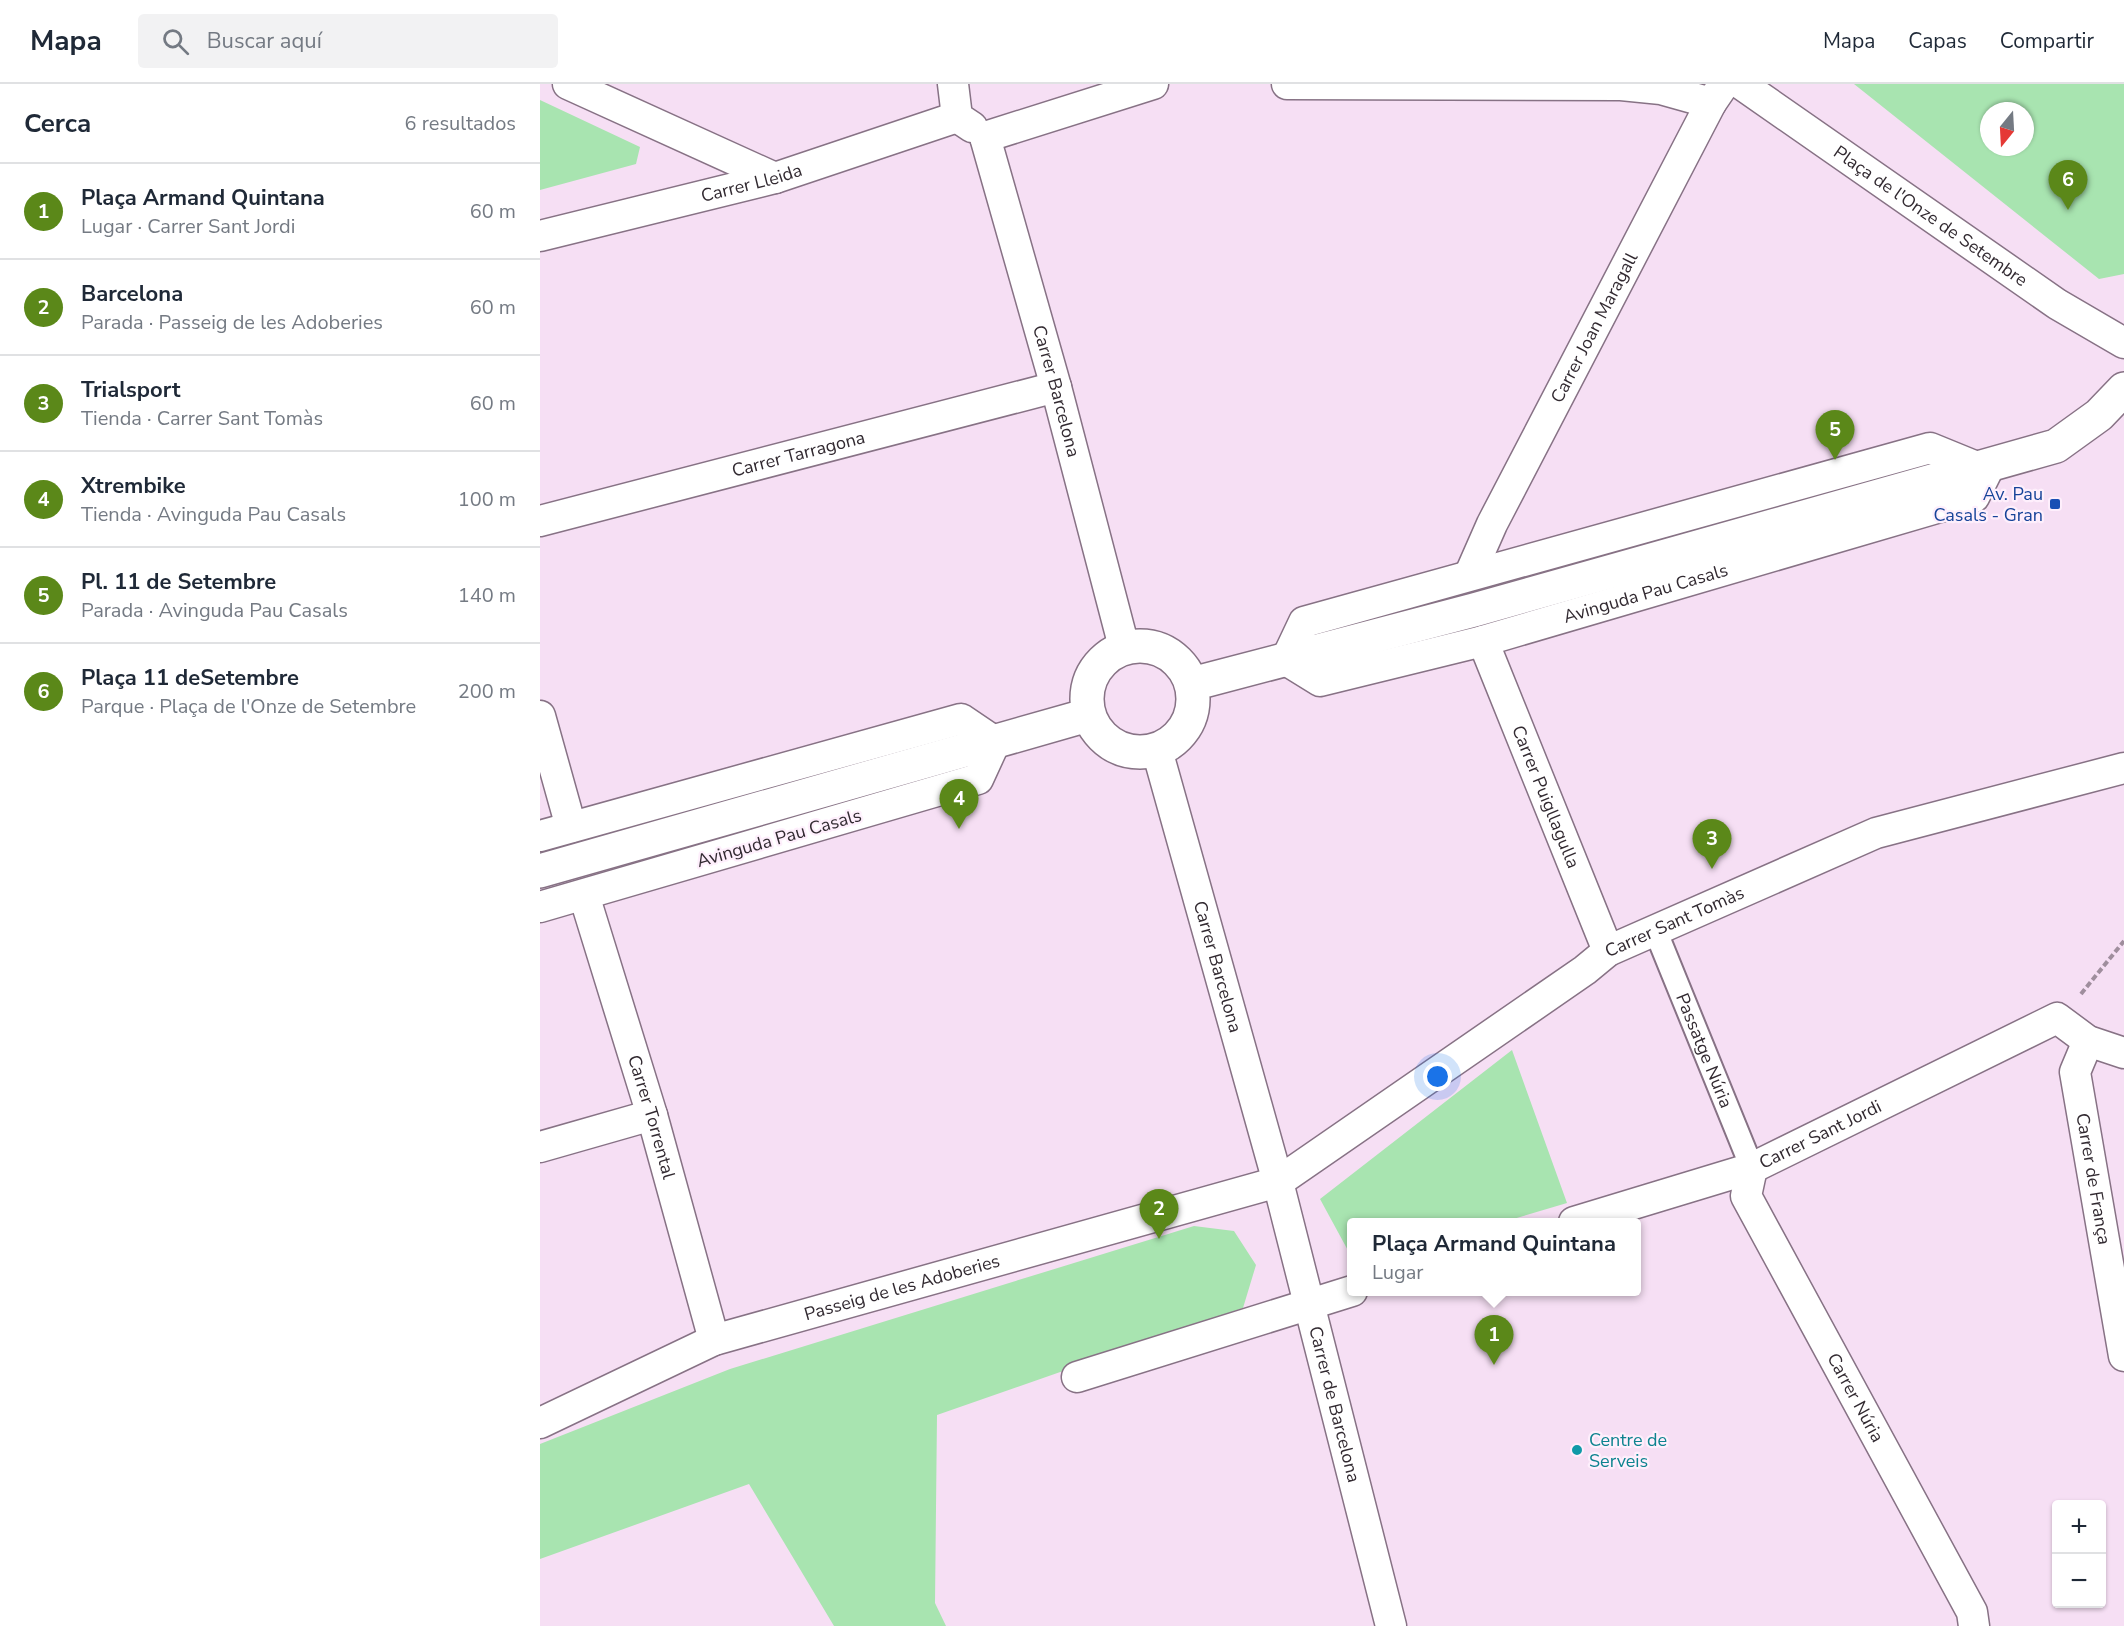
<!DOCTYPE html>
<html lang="es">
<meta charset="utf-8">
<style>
:root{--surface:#fff;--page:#f2f2f3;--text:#1f2937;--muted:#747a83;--line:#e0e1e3;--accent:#5b8819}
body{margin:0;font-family:"Nunito Sans",sans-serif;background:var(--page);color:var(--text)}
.controls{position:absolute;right:18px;bottom:18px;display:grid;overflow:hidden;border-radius:6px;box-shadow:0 2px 4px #0004}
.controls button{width:54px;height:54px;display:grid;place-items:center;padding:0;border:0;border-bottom:2px solid var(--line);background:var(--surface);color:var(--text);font:30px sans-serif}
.compass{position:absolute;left:1440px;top:18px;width:54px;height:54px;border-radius:50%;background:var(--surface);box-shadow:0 2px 4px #0004;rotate:198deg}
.you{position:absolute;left:898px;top:993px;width:21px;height:21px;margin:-15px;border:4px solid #fff;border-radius:50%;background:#1a73e8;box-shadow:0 0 0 9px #1a73e833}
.badge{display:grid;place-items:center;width:39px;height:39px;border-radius:50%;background:var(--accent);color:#fff;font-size:20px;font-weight:700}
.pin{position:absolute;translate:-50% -50px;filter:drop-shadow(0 2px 3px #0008)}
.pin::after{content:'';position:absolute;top:32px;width:21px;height:18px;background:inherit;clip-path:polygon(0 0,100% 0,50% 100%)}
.popup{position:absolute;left:807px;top:1134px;width:294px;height:78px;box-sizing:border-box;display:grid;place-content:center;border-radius:6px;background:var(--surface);filter:drop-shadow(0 2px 4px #0005);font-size:20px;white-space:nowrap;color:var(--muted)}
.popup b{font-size:22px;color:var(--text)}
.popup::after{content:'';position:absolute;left:50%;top:100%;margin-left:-12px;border:12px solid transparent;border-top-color:var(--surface)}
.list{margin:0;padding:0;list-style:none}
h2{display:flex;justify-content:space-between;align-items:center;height:78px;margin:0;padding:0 24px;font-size:26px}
h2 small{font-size:20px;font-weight:400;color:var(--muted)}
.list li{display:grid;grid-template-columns:39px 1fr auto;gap:18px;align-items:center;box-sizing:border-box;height:96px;padding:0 24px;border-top:2px solid var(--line)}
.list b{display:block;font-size:22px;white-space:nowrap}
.list p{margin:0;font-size:20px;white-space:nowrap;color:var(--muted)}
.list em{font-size:20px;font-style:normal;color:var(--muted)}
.icon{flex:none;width:33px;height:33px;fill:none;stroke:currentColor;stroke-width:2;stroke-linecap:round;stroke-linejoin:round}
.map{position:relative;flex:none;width:1584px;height:1542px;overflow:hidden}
header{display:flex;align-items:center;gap:36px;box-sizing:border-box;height:84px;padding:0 30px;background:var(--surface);border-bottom:2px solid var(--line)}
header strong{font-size:28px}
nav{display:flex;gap:33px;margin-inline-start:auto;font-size:21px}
.search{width:420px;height:54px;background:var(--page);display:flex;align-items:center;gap:15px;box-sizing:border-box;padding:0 21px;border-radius:6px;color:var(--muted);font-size:22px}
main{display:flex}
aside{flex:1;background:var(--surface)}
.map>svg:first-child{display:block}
</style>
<header>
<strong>Mapa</strong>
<div class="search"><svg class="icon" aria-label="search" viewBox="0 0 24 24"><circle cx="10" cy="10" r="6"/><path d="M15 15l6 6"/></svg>Buscar aquí</div>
<nav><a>Mapa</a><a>Capas</a><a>Compartir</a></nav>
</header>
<main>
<aside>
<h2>Cerca<small>6 resultados</small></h2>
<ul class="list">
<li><span class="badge">1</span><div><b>Plaça Armand Quintana</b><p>Lugar · Carrer Sant Jordi</p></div><em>60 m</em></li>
<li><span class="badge">2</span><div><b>Barcelona</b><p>Parada · Passeig de les Adoberies</p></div><em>60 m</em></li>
<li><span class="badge">3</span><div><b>Trialsport</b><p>Tienda · Carrer Sant Tomàs</p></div><em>60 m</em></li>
<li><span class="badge">4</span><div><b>Xtrembike</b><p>Tienda · Avinguda Pau Casals</p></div><em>100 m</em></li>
<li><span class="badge">5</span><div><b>Pl. 11 de Setembre</b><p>Parada · Avinguda Pau Casals</p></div><em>140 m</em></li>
<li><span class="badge">6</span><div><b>Plaça 11 deSetembre</b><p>Parque · Plaça de l'Onze de Setembre</p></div><em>200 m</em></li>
</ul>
</aside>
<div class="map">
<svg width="1584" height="1542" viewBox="0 0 1584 1542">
<rect width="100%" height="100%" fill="#f6dff4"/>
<path fill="#a8e4b0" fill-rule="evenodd" d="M1314 0H1584V190L1559 195ZM1449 27H1485V63H1449Z
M0 16 100 63 96 80 0 106Z
M972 966 1027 1119 963 1138H812L811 1172 780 1115Z
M654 1142 694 1147 716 1181 703 1224 397 1331 395 1519 406 1542H294L209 1400 0 1475V1360L190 1285Z"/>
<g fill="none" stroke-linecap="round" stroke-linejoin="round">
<defs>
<g id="pedestrian">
<path id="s1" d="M1116 848 1212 1084"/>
</g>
<g id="minor">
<path d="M28 0 235 94"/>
<path d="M413 0 417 33 432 43"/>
<path d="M747 0 1081 1 1121 5 1171 19"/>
<path id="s2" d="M1201 0 1517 220 1584 259"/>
<path id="s3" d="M445 53 516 303 584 563"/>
<path d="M445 53 613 0"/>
<path id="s4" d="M0 152 235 94 417 33"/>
<path id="s5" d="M1439 384 1390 364 764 538 746 576 780 597 943 557 1434 413 1450 381"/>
<path id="s6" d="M0 437 516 303"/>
<path id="s7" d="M930 490 952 440 1171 19 1184 0"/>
<path id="s8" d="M943 557 1068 867"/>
<path d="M0 632 31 743"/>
<path id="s9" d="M617 666 738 1098 851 1542"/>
<path d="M0 752 421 635 455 658 438 695 0 823"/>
<path id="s10" d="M44 811 112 1031 174 1256"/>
<path id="s11" d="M1548 957 1535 988 1584 1272"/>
<path d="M0 1063 112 1031"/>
<path id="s12" d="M1212 1084 1206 1112 1432 1528 1434 1542"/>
<path id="s13" d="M1034 1138 1212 1084 1517 934 1548 957 1584 969"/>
<path d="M537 1293 812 1207"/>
<path id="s14" d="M0 1339 174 1256 738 1098 1045 886 1068 867 1336 749 1584 684"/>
</g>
<path id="tertiary" d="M547 615a53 53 0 1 1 106 0a53 53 0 1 1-106 0Z
M652 600 934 526 1516 362 1559 331 1584 305
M0 787 548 631"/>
</defs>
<use href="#pedestrian" stroke="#877285" stroke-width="26"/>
<use href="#minor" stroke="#877285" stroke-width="33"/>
<use href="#tertiary" stroke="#877285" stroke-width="36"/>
<path stroke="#9f8e9d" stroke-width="4" stroke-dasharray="6 3" stroke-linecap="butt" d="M1541 910 1584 857"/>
<use href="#pedestrian" stroke="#fff" stroke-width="22"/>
<use href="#minor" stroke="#fff" stroke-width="30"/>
<use href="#tertiary" stroke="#fff" stroke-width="33"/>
</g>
<rect fill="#1a4fb4" stroke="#feeffc" stroke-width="2" x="1509" y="414" width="12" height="12" rx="3"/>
<circle fill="#0f9aa8" stroke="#feeffc" stroke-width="2" cx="1037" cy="1366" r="6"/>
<g text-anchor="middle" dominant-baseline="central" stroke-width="4.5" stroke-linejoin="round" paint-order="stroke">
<g font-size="18" fill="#322a31" stroke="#feeffc">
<text stroke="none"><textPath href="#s4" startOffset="218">Carrer Lleida</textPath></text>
<text stroke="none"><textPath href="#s2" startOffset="231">Plaça de l'Onze de Setembre</textPath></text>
<text stroke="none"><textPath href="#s7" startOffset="276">Carrer Joan Maragall</textPath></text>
<text stroke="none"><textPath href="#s3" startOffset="264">Carrer Barcelona</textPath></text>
<text stroke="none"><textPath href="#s6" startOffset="267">Carrer Tarragona</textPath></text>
<text stroke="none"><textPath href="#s5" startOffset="1122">Avinguda Pau Casals</textPath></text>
<text stroke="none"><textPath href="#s8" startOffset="168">Carrer Puigllagulla</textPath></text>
<text transform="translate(239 754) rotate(-16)">Avinguda Pau Casals</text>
<text stroke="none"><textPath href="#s14" startOffset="1254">Carrer Sant Tomàs</textPath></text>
<text stroke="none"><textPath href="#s9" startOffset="225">Carrer Barcelona</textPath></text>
<text stroke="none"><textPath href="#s1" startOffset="128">Passatge Núria</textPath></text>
<text stroke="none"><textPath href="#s10" startOffset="232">Carrer Torrental</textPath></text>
<text stroke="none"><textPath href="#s13" startOffset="262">Carrer Sant Jordi</textPath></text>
<text stroke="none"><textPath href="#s11" startOffset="142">Carrer de França</textPath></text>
<text stroke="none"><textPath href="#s14" startOffset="388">Passeig de les Adoberies</textPath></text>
<text stroke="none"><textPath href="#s12" startOffset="258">Carrer Núria</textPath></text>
<text stroke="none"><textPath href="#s9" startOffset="678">Carrer de Barcelona</textPath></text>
</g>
<g font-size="18" fill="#164399" stroke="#feeffc" text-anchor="end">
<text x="1503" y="410">Av. Pau<tspan x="1503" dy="21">Casals - Gran</tspan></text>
</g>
<g font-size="18" fill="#0d838f" stroke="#feeffc" text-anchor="start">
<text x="1049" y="1356">Centre de<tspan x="1049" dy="21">Serveis</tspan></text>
</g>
</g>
</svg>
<div class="controls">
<button>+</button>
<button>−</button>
</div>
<svg class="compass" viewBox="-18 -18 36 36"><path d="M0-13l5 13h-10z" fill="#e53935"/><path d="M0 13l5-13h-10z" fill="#747a83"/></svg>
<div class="you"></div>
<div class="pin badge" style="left:954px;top:1281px">1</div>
<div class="popup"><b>Plaça Armand Quintana</b>Lugar</div>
<div class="pin badge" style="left:619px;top:1155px">2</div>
<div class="pin badge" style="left:1172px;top:785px">3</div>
<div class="pin badge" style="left:419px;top:745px">4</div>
<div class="pin badge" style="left:1295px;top:376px">5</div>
<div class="pin badge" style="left:1528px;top:126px">6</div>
</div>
</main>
